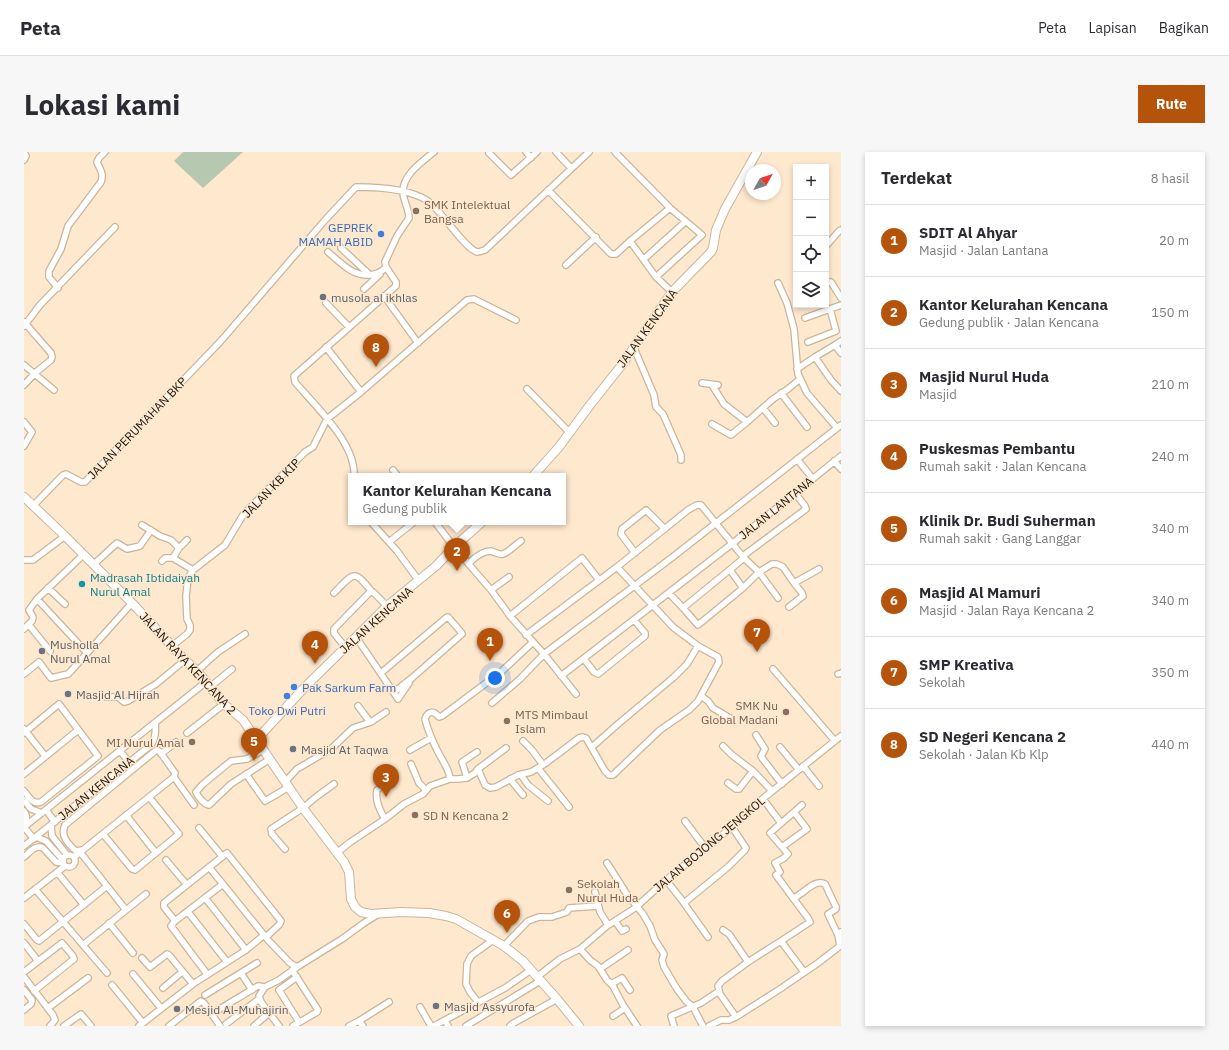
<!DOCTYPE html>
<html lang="id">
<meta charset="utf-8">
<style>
:root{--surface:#fff;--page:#f7f7f7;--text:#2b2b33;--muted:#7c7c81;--line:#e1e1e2;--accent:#b45309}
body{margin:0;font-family:"IBM Plex Sans",sans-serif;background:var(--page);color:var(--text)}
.controls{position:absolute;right:12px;top:12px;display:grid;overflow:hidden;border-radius:0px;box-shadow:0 2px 6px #0003}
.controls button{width:36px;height:36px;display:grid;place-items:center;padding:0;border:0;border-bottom:1px solid var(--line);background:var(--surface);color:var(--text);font:20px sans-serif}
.compass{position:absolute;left:721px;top:12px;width:36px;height:36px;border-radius:50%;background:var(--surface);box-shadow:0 2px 6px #0003;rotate:50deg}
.you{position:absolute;left:471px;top:526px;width:14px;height:14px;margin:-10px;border:3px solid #fff;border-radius:50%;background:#1a73e8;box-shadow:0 0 0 6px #1a73e833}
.badge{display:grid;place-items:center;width:26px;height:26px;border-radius:50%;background:var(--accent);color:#fff;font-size:13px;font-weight:700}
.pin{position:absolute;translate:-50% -33px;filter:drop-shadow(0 1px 2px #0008)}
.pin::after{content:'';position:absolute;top:21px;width:14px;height:12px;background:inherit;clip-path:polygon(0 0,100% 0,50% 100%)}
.popup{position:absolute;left:324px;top:321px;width:218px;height:52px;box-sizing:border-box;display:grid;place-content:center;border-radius:0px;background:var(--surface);filter:drop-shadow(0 1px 3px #0005);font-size:13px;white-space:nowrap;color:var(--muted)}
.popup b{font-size:15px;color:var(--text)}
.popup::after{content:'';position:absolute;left:50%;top:100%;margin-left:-8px;border:8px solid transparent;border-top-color:var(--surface)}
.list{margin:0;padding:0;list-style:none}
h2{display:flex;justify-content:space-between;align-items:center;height:52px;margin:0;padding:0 16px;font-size:17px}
h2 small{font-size:13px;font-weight:400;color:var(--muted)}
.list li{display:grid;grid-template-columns:26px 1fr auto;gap:12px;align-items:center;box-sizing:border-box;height:72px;padding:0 16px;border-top:1px solid var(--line)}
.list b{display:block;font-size:15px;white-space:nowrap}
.list p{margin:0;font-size:13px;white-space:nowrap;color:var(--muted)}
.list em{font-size:13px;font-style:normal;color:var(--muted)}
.icon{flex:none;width:22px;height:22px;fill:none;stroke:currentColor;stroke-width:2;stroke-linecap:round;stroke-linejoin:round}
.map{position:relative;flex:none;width:817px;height:874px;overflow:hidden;border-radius:0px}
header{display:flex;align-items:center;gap:24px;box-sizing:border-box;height:56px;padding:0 20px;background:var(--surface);border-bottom:1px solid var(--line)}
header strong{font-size:19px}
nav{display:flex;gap:22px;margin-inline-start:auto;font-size:14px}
.intro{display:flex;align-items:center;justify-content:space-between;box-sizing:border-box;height:96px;padding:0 24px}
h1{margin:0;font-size:28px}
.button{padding:10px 18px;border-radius:0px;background:var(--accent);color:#fff;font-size:14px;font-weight:700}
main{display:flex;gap:24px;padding:0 24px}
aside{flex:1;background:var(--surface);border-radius:0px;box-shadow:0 2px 6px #0003}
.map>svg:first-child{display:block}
</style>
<header>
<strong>Peta</strong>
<nav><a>Peta</a><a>Lapisan</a><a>Bagikan</a></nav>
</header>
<div class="intro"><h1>Lokasi kami</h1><a class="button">Rute</a></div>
<main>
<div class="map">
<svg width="817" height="874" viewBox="0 0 817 874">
<rect width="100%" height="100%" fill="#fee8ce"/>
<path fill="#b6c9b0" d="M159 0H219L179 36 150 9Z"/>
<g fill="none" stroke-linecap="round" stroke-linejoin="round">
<defs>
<path id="street" d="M502 0 507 6
M532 0 547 16
M591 0 646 56 678 83 632 125
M465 1 487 23 513 0
M0 8 2 4 0 0
M524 38 587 102H592L606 89 632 125 648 140
M606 89 646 56
M802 94 815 79 817 78
M317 96 346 123
M304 100C317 111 328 124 346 123 354 122 358 120 362 115
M620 107 661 70
M542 113 572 85
M802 130H807L817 146
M754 131 763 151 770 177 774 222 783 241 813 276
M34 136 25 125V119L37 97 44 74 77 30C80 21 76 18 73 10L75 6 81 0
M340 137 356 122
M360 144 394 191
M302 151 325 175
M781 166 817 153
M0 174 16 153 91 75
M784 190 812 179 806 157
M811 193 817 189
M302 195 337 240
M610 196 630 243 632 255 639 262 657 303V308
M791 205 811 193 817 201
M0 213 30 238
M773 217 791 205 807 228 817 239
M678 231 694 233
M0 233 11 221 27 208 28 205 27 201 0 170
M688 233 700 252 723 270 749 247 764 237 776 227
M503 237 546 281
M757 241 783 275
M739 256 751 271
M0 270 8 280 0 294
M688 272 707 283 723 270
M773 307 789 327
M810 309 817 317
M369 318 374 324
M330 324C332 291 291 254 271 230L270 224 372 134V130L362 115 361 110 373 84 385 66C385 57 380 50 379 41 378 23 398 10 410 0
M9 354 39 323 42 322 57 330H61L196 190 302 67 332 35C352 35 386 37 404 49 416 57 440 96 453 100 455 100 458 99 461 98L565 0
M347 370 373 399 395 429
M411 370 430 395 467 438 486 464 520 502 552 542
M118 373 136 384 147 388 155 396
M365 390 390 370
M611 401 597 382 598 377 622 358 641 377
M719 404 782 357 781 354 771 341
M149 406 155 396 163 388
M720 406 659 456 674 473 719 436 735 420 748 412H753L759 415 770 431 795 417
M0 408H9L41 384
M138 409 141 406H149L169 418
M445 411C450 406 459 399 467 399 471 400 474 403 479 402 485 400 491 393 497 389
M69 413 93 391 103 397 116 394 127 378
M593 415 664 358 673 353H677L720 406 735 420 754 446
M706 418 719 436
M24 436 41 452
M467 438 485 425
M310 441C330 421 329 416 348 440
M645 441 659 456
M13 447 63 501
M765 455 779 444 778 441 770 431
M486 464 558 406 575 428
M5 473 26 499
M0 477 8 469 9 465 5 458 13 447 59 403
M332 485 374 547 385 531
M148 494 163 482 166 478V473L163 467 162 444 164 426 169 418 201 393 219 363 281 300 289 295 303 267 337 240 443 148 450 147 492 168
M321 495 310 481V477L346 440H349L363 454
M560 507 570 520 574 522 621 484V481L610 468
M749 517 811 589
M173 519 194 500 221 482
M357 521 423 465H424L437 480 438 482 388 526 370 540
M0 522 15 510 27 526 44 522 47 519 108 451
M814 522 817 521
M537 524 709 391 817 304
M186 535 208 517
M677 544 684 549 689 556 706 566
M82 545H94L100 550 104 549 132 532 161 508
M468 551 496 527 520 502 650 404 817 273
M334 554 346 570
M0 577 21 604
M0 581 35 552 74 604 17 650C9 653 5 645 0 639
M163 581 200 552
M732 583 741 597 737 604 738 606 758 632
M499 589 508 598 519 613
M699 594 708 603 729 619 748 639
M568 595 594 572 650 525 663 512 674 494
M756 595 775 618
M239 598 223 607 207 609 179 632 172 640C174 645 180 652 185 653L207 632 246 607
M386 598 407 586
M96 599 105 610
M137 602 152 590
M387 612 395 631 402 638
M779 614 795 634
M514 616 545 655
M454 617 482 596
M0 622 54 578
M222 622 241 649 265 635
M497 623 504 633 524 649
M443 626 438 610 453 600
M426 627C425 616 419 610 414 600 409 590 404 579 401 567 404 558 410 559 415 565L418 564 477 520 509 490
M486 627 499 643
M261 630 273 617 307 597 329 576 347 570 362 560
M704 631 712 637H715L729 619
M359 633 353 638C351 647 356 659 361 667
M739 647 757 671
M0 648 7 657 18 661
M778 653 746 681 764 702 760 706 751 711 756 720 752 723 769 746C778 744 790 726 801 732L812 755V757L804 762 814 783
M22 658 31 670
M0 659 2 663 3 673
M102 663 132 701
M661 669 682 697
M27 673 28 684 43 703
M175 676 198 704
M79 682 108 717 111 718 155 682 125 645
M12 685 22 689 39 708
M10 687 0 675 182 530
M0 694 127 593C132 586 132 579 131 571
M758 695 783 677 770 660
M261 697 248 682 247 677 279 656 292 645 310 632
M58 698 52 699C44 692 36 684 41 673L130 600 133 598 136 600 151 621 150 625
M56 700 102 758 122 742
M314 700 325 691 361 667 380 652 399 642 406 634 426 627H434L443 626 451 621 454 617 461 633 466 636 472 635 494 623 507 620 522 611 555 586 559 585 562 586 581 619 585 623H589L636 578 665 558 674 549 695 510 694 505 674 494 649 475 593 415 502 483
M39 709a6 6 0 1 1 12 0a6 6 0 1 1-12 0Z
M0 705C6 700 12 692 19 696L32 710 39 711
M50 705 150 625 170 653
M142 708 163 733
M583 711 602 741 619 762 626 774 631 788 640 802 638 808 640 815 653 837 662 849 669 855 679 874
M185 715 244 788 266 811 273 815 318 787 340 771 353 763
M33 720 60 753
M642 728 657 747 684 785
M11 737 83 821
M571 740 576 760 584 773
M0 746 41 714
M182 747 222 798
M660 751 704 715 721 698 722 696 708 675
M164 760 203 810
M151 769 140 755V751L203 701 257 769 255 773 242 785
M591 769 598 779 602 777
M85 771 109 801
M0 772 13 788 15 789 83 734
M699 778 705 782 724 810
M757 789 786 770 784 766 769 746
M0 791 14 809
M59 793 102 758
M480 794 504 769 515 765H528L543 760 545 756 574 754
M556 797 566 808 574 814 583 828 589 834 599 853 613 874
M118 806 126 815 143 802 145 803 169 832
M576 817 604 798
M268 818 294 858 293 860 269 874
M0 820 38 791 49 804 50 807 10 839
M217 821 228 838
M109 822 137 856
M183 822 147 774 151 769 199 732
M0 825 29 863 31 868 26 874
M273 825 255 838 275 870
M513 825 536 807 556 797 583 774 611 756 642 728 708 675 731 653 817 584
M587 832 598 826 606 838
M88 833 119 871
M139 836 158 820
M0 838 8 848 7 852 0 858
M181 843 233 811
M454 850 446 840 442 832 443 812 447 804 469 788
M396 855 407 874
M24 856 64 826
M194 858 234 834 241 835
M589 864 601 856
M712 865 696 842 694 834 698 829 724 810 757 789 780 820
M421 868 424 874
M335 869 365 850
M202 872 235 847
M40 874 57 862 67 874
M115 874 169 832 222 798 240 783
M145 874 177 849 180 851 196 874
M230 874 245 861
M255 874 237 850 235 844 241 835 255 828 273 815
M325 874 335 869 339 874
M410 874 481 836 507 818
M442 874 516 829
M486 874 488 872 533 847
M650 874 647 864 677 851 695 839
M685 874 697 868H705L712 865 756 837 794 811 816 794 814 783 817 780"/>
<path id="secondary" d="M509 324 535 295 566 253 597 214 648 140 687 100 689 96 692 78 701 57 733 0
M0 345 41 384 108 451 161 508 173 519 200 552 219 568 279 656 320 710 325 720 327 747 331 755 337 760 347 762 377 760 405 761 422 764 432 767 480 794 499 809 533 847 555 874
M233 587 279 537 342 475 363 454 412 414 430 395 458 370"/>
</defs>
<use href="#street" stroke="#cab59b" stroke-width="8"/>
<use href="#secondary" stroke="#cab59b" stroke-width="10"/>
<use href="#street" stroke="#fff" stroke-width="5.5"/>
<use href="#secondary" stroke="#fff" stroke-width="8"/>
</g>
<g fill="#8d6e63" stroke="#fee8ce" stroke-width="1.5">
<circle cx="392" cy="59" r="4"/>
<circle cx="762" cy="560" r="4"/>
<circle cx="483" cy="569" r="4"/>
<circle cx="168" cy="590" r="4"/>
<circle cx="391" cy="663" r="4"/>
<circle cx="545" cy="738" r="4"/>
</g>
<g fill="#3f7fe0" stroke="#fee8ce" stroke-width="1.5">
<circle cx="357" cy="82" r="4"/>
<circle cx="270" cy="535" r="4"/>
<circle cx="263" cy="544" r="4"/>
</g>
<g fill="#6b7280" stroke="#fee8ce" stroke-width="1.5">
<circle cx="299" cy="145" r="4"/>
<circle cx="18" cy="499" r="4"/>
<circle cx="44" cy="542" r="4"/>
<circle cx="269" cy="597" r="4"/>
<circle cx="412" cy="854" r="4"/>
<circle cx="153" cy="857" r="4"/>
</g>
<circle fill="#0f9aa8" stroke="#fee8ce" stroke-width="1.5" cx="58" cy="432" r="4"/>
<g text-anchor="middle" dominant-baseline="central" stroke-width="3" stroke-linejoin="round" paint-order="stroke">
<g font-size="12" fill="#785e54" stroke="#fee8ce" text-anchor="start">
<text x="400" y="52">SMK Intelektual<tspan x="400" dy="14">Bangsa</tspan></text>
<text x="754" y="553" text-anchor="end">SMK Nu<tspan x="754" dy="14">Global Madani</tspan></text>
<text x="491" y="562">MTS Mimbaul<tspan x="491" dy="14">Islam</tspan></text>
<text x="160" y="590" text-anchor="end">MI Nurul Amal</text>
<text x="399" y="663">SD N Kencana 2</text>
<text x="553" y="731">Sekolah<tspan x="553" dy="14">Nurul Huda</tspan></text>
</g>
<g font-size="12" fill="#366cbe" stroke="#fee8ce" text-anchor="end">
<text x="349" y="75">GEPREK<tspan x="349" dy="14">MAMAH ABID</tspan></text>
<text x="278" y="535" text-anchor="start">Pak Sarkum Farm</text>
<text x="263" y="558" text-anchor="middle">Toko Dwi Putri</text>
</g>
<g font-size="12" fill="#5b616d" stroke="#fee8ce" text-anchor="start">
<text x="307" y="145">musola al ikhlas</text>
<text x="26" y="492">Musholla<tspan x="26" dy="14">Nurul Amal</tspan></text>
<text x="52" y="542">Masjid Al Hijrah</text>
<text x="277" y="597">Masjid At Taqwa</text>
<text x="420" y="854">Masjid Assyurofa</text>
<text x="161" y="857">Mesjid Al-Muhajirin</text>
</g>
<g font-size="12" fill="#1f170d" stroke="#fee8ce">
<text transform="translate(623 176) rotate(-54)">JALAN KENCANA</text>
<text transform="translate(113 276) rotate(-46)">JALAN PERUMAHAN BKP</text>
<text transform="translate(247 336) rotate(-46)">JALAN KB KIP</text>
<text transform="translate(752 356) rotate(-39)">JALAN LANTANA</text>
<text transform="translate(352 468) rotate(-42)">JALAN KENCANA</text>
<text transform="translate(164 511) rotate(47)">JALAN RAYA KENCANA 2</text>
<text transform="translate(72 636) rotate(-39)">JALAN KENCANA</text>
<text transform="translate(685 692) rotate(-40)">JALAN BOJONG JENGKOL</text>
</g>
<g font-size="12" fill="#0d838f" stroke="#fee8ce" text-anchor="start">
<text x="66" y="425">Madrasah Ibtidaiyah<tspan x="66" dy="14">Nurul Amal</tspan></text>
</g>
</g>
</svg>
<div class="controls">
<button>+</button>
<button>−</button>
<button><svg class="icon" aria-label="locate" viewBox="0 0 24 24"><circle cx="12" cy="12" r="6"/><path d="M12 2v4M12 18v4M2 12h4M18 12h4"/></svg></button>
<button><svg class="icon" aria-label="layers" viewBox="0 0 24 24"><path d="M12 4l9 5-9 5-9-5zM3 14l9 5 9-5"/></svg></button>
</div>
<svg class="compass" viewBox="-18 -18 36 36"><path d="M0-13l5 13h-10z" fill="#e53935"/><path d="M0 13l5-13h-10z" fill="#7c7c81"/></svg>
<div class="you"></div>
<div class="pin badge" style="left:466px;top:509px">1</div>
<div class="pin badge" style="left:433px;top:419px">2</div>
<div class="popup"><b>Kantor Kelurahan Kencana</b>Gedung publik</div>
<div class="pin badge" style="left:362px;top:645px">3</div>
<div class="pin badge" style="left:291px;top:512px">4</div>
<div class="pin badge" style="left:230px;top:609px">5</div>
<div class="pin badge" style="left:483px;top:781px">6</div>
<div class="pin badge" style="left:733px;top:500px">7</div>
<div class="pin badge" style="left:352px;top:215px">8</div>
</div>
<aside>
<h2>Terdekat<small>8 hasil</small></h2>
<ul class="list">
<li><span class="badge">1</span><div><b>SDIT Al Ahyar</b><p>Masjid · Jalan Lantana</p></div><em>20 m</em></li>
<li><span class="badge">2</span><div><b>Kantor Kelurahan Kencana</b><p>Gedung publik · Jalan Kencana</p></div><em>150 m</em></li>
<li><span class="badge">3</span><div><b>Masjid Nurul Huda</b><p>Masjid</p></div><em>210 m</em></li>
<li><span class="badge">4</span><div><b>Puskesmas Pembantu</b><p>Rumah sakit · Jalan Kencana</p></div><em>240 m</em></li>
<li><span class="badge">5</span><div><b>Klinik Dr. Budi Suherman</b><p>Rumah sakit · Gang Langgar</p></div><em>340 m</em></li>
<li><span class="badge">6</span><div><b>Masjid Al Mamuri</b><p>Masjid · Jalan Raya Kencana 2</p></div><em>340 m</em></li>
<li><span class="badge">7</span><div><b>SMP Kreativa</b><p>Sekolah</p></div><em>350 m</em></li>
<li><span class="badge">8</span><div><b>SD Negeri Kencana 2</b><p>Sekolah · Jalan Kb Klp</p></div><em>440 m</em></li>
</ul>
</aside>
</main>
